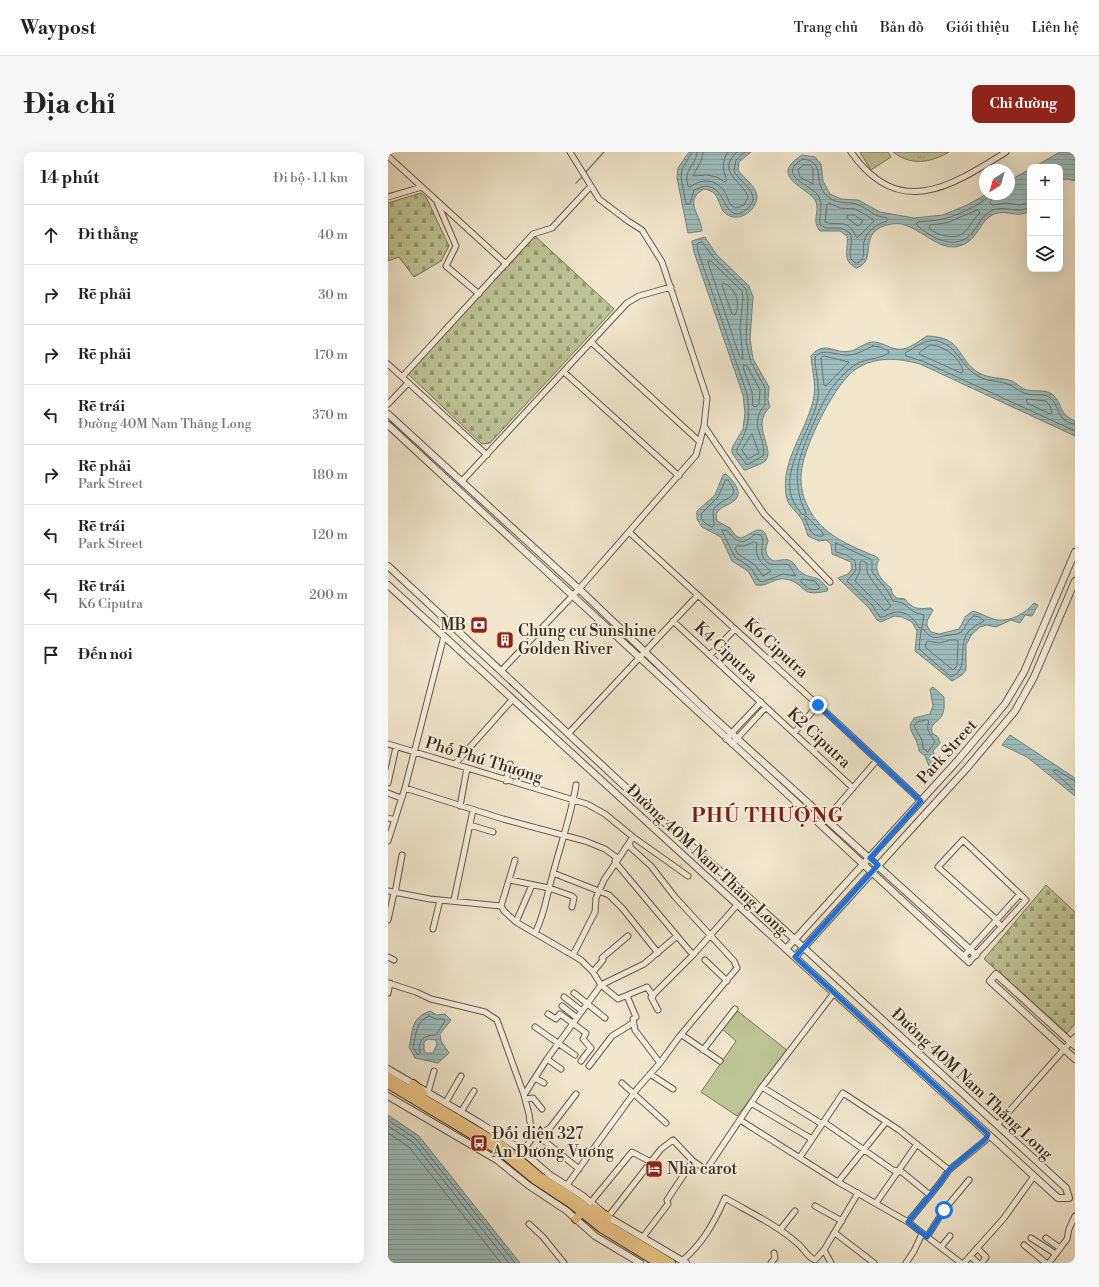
<!DOCTYPE html>
<html lang="vi">
<meta charset="utf-8">
<style>
:root{--surface:#fff;--page:#f6f6f6;--text:#222;--muted:#767676;--line:#e0e0e0;--accent:#8f2418}
body{margin:0;font-family:"Libre Bodoni",serif;background:var(--page);color:var(--text)}
.controls{position:absolute;right:12px;top:12px;display:grid;overflow:hidden;border-radius:8px;box-shadow:0 4px 16px #0002}
.controls button{width:36px;height:36px;display:grid;place-items:center;padding:0;border:0;border-bottom:1px solid var(--line);background:var(--surface);color:var(--text);font:20px sans-serif}
.compass{position:absolute;left:591px;top:12px;width:36px;height:36px;border-radius:50%;background:var(--surface);box-shadow:0 4px 16px #0002;rotate:217deg}
.stop{position:absolute;width:12px;height:12px;margin:-9px;border:3px solid #1a73e8;border-radius:50%;background:#fff}
.stop.end{background:#1a73e8;border-color:#fff;box-shadow:0 1px 4px #0008}
.list{margin:0;padding:0;list-style:none}
h2{display:flex;justify-content:space-between;align-items:center;height:52px;margin:0;padding:0 16px;font-size:17px}
h2 small{font-size:13px;font-weight:400;color:var(--muted)}
.list li{display:grid;grid-template-columns:26px 1fr auto;gap:12px;align-items:center;box-sizing:border-box;height:60px;padding:0 16px;border-top:1px solid var(--line)}
.list b{display:block;font-size:15px;white-space:nowrap}
.list p{margin:0;font-size:13px;white-space:nowrap;color:var(--muted)}
.list em{font-size:13px;font-style:normal;color:var(--muted)}
.icon{flex:none;width:22px;height:22px;fill:none;stroke:currentColor;stroke-width:2;stroke-linecap:round;stroke-linejoin:round}
.map{position:relative;flex:none;width:687px;height:1111px;overflow:hidden;border-radius:8px}
header{display:flex;align-items:center;gap:24px;box-sizing:border-box;height:56px;padding:0 20px;background:var(--surface);border-bottom:1px solid var(--line)}
header strong{font-size:19px}
nav{display:flex;gap:22px;margin-inline-start:auto;font-size:14px}
.intro{display:flex;align-items:center;justify-content:space-between;box-sizing:border-box;height:96px;padding:0 24px}
h1{margin:0;font-size:28px}
.button{padding:10px 18px;border-radius:8px;background:var(--accent);color:#fff;font-size:14px;font-weight:700}
main{display:flex;gap:24px;padding:0 24px}
aside{flex:1;background:var(--surface);border-radius:8px;box-shadow:0 4px 16px #0002}
.map>svg:first-child{display:block}
</style>
<header>
<strong>Waypost</strong>
<nav><a>Trang chủ</a><a>Bản đồ</a><a>Giới thiệu</a><a>Liên hệ</a></nav>
</header>
<div class="intro"><h1>Địa chỉ</h1><a class="button">Chỉ đường</a></div>
<main>
<aside>
<h2>14 phút<small>Đi bộ · 1.1 km</small></h2>
<ul class="list">
<li><svg class="icon" aria-label="ahead" viewBox="0 0 24 24"><path d="M12 20V5M6 11l6-6 6 6"/></svg><div><b>Đi thẳng</b></div><em>40 m</em></li>
<li><svg class="icon" aria-label="right" viewBox="0 0 24 24"><path d="M7 20v-9h11M14 6l5 5-5 5"/></svg><div><b>Rẽ phải</b></div><em>30 m</em></li>
<li><svg class="icon" aria-label="right" viewBox="0 0 24 24"><path d="M7 20v-9h11M14 6l5 5-5 5"/></svg><div><b>Rẽ phải</b></div><em>170 m</em></li>
<li><svg class="icon" aria-label="left" viewBox="0 0 24 24"><path d="M17 20v-9H6M10 6l-5 5 5 5"/></svg><div><b>Rẽ trái</b><p>Đường 40M Nam Thăng Long</p></div><em>370 m</em></li>
<li><svg class="icon" aria-label="right" viewBox="0 0 24 24"><path d="M7 20v-9h11M14 6l5 5-5 5"/></svg><div><b>Rẽ phải</b><p>Park Street</p></div><em>180 m</em></li>
<li><svg class="icon" aria-label="left" viewBox="0 0 24 24"><path d="M17 20v-9H6M10 6l-5 5 5 5"/></svg><div><b>Rẽ trái</b><p>Park Street</p></div><em>120 m</em></li>
<li><svg class="icon" aria-label="left" viewBox="0 0 24 24"><path d="M17 20v-9H6M10 6l-5 5 5 5"/></svg><div><b>Rẽ trái</b><p>K6 Ciputra</p></div><em>200 m</em></li>
<li><svg class="icon" aria-label="arrive" viewBox="0 0 24 24"><path d="M6 21V4h12l-3 4 3 4H6"/></svg><div><b>Đến nơi</b></div></li>
</ul>
</aside>
<div class="map">
<svg width="687" height="1111" viewBox="0 0 687 1111">
<defs>
<pattern id="grass-tufts" width="24" height="20" patternUnits="userSpaceOnUse"><rect width="24" height="20" fill="#bdc496"/><path d="M3 7l-1-3M5 7V3M7 7l1-3M15 17l-1-3M17 17v-4M19 17l1-3" fill="none" stroke="#9a9f79"/></pattern>
<pattern id="cemetery-stones" width="16" height="16" patternUnits="userSpaceOnUse"><rect width="16" height="16" fill="#bdc496"/><path d="M2 7V4a2 2 0 0 1 4 0v3zM10 15v-3a2 2 0 0 1 4 0v3z" fill="#9a9f79"/></pattern>
<pattern id="water-rules" width="6" height="5" patternUnits="userSpaceOnUse"><rect width="6" height="5" fill="#9cbebf"/><path d="M0 2.5h6" fill="none" stroke="#87a3a3"/></pattern>
</defs>
<rect width="100%" height="100%" fill="#f1e7cd"/>
<filter id="stains"><feTurbulence type="fractalNoise" baseFrequency=".005" numOctaves="4"/><feColorMatrix values="0 0 0 0 .2 0 0 0 0 .09 0 0 0 0 .02 0 0 0 .5 -.17"/></filter>
<radialGradient id="worn" r=".72"><stop offset=".6" stop-color="#630" stop-opacity="0"/><stop offset="1" stop-color="#630" stop-opacity=".3"/></radialGradient>
<path fill="url(#grass-tufts)" stroke="#7a7757" d="M505 0H561C542 11 523 14 505 0Z"/>
<path fill="url(#cemetery-stones)" stroke="#7a7757" d="M33 41 38 45 61 94 53 109 26 125 11 105 0 109V51Z
M147 84 226 157 102 291 94 292 19 221Z
M658 733 687 760V872L679 881 596 807Z"/>
<path fill="#bdc496" stroke="#7a7757" d="M472 0H500L503 5 483 18Z
M347 857 400 899 349 964 313 940 348 889 333 876Z"/>
<path fill="url(#water-rules)" stroke="#74837c" fill-rule="evenodd" d="M301 0H363L351 10 350 18C358 29 376 39 366 54 360 65 344 70 335 59 332 54 331 47 327 42 324 39 320 38 316 37 294 49 314 64 314 79L300 81 289 26 290 16Z
M672 0H687V29L680 27 672 28V15H646Z
M414 3 427 5 433 12 435 29 442 42 453 47 470 48 492 60 526 66 555 63 579 53 599 42H621V29L642 17V58C632 68 617 56 604 63 593 69 590 83 580 90 552 109 530 67 504 72 466 78 492 109 468 116 453 108 461 98 459 84L452 79H432C423 69 432 60 428 50 422 35 378 26 414 3Z
M317 85 328 102 361 134 365 145 362 187 365 207 381 235 380 248 382 255C361 274 390 299 376 310 371 313 364 315 358 318H356L344 301V296L355 277 357 261 355 243 306 100 304 89Z
M539 184C576 185 568 207 591 221 602 227 613 225 624 229 630 232 633 237 640 238 648 240 656 237 664 242 676 252 669 261 687 269V284L532 212C510 206 488 204 468 217 448 230 420 287 415 311 411 325 413 342 420 355 433 383 463 394 489 405L491 408C484 418 495 430 503 436L504 441 508 446 517 447C525 458 531 457 543 456L545 458 539 469V474L543 480 551 482 571 477 578 464 585 459C594 461 601 467 609 468 622 470 638 461 646 451L650 453 644 464 637 463 632 471 623 468 608 475 599 473 592 475 584 482 578 493V518L574 523 564 529 527 499 529 479 524 470 514 465 506 464 493 470 489 468 481 456 450 426 460 422 464 417 463 410 444 402 443 392 438 388 431 389 420 384C418 378 416 371 413 366 408 359 399 353 398 343 393 309 417 281 425 249 429 234 424 219 423 204 437 187 446 203 463 199 470 197 478 190 485 190 496 190 504 199 515 197 524 195 531 189 539 184Z
M338 322C345 328 356 341 346 349 338 355 334 353 328 362L329 369 342 376 348 384 353 386C363 383 375 368 380 389 377 398 376 402 385 409 391 409 398 406 403 409 408 412 409 419 414 421 426 429 427 420 440 437L439 439C409 446 420 431 397 427 387 425 380 435 368 433L360 419 344 409 333 385 314 375 309 367V359L327 343 335 323Z
M545 535 556 545C556 551 557 560 553 565 548 572 542 571 544 581L550 585 552 591 545 599 548 607 541 614 537 604 531 599C530 588 523 583 522 573L526 566 542 562 545 554 542 537Z
M622 583 687 626V644L639 605 614 593Z
M42 859 49 863 57 862 63 868 52 882 53 889 61 901 50 911 27 906 21 895C25 877 23 866 42 859ZM40 887 48 888 49 892 45 901H38L36 898V890Z
M0 963 31 984 132 1111H0Z"/>
<g fill="none" stroke-linecap="round" stroke-linejoin="round">
<path stroke="#6a746c" stroke-width="1" d="M304 0 294 17 293 26 298 52H302L306 38 317 34C323 35 326 36 330 40 338 48 341 72 359 57 376 43 352 31 346 19L348 8 357 0
M309 0C308 15 295 16 300 34L302 35C313 27 327 26 336 39 341 46 339 52 348 56L356 53 360 45C355 29 327 20 349 0
M315 0 314 7 305 24 319 23 329 25 337 30 339 28C334 19 334 8 340 0
M415 7C439 10 424 30 439 44 448 53 458 49 468 52 476 54 483 61 490 64 493 65 496 65 499 66V69C489 72 478 79 476 90 474 98 479 109 468 111 456 106 467 92 462 81L453 76H438L432 73C430 63 437 52 429 42 422 33 387 23 415 7Z
M416 13H422L425 16V32L412 25 410 18Z
M601 42C599 51 565 65 555 67 547 69 538 69 530 70L528 72C543 87 569 100 585 80 591 72 594 64 603 59 612 54 621 58 630 58 635 59 638 56 642 55
M606 42 602 51 604 53 618 51 632 53 642 50
M441 51 452 56 467 57 485 67 486 69 469 86C458 65 455 75 437 70L439 53Z
M590 58 592 61C579 72 580 88 558 84 552 83 545 80 541 76L542 73 558 71Z
M460 63H466L474 68 475 70 470 74 459 66Z
M314 90 325 105 358 137 360 146 358 188 362 208 377 236V253C359 273 379 285 375 304L359 313 348 299C361 274 362 270 359 242L310 99 309 92Z
M320 109H323L354 139 355 146 352 175 355 207 352 205Z
M335 131C348 135 353 152 347 163L344 162 334 133Z
M542 193C556 193 573 206 575 220L573 221 531 202 532 200Z
M485 194 492 195 501 199V201C490 208 475 206 464 215 456 221 449 229 443 237 433 252 415 293 411 310 407 326 410 346 418 361L415 363C382 331 420 286 429 251 433 235 427 221 427 205 435 195 449 204 461 203 469 203 477 197 485 194Z
M436 204 461 210 438 234 436 233 433 206Z
M356 213 359 214 372 238 371 252 368 255 365 254 364 240 355 215Z
M639 247 658 249 662 254 664 261 662 262 639 251Z
M687 272C668 270 673 254 661 245 655 241 647 244 640 242 633 241 630 237 624 234 614 228 601 231 590 224 573 215 570 194 550 189 538 186 527 196 517 201L518 204 534 209 687 279
M364 282 371 301 360 307 354 298Z
M340 328C353 346 341 343 331 352 328 353 326 357 325 360L326 373 324 375C318 372 312 369 313 362L330 345 337 329Z
M418 364 435 381V384C423 386 421 375 417 366Z
M334 378 340 379C350 391 354 394 367 382L373 383C378 390 371 397 375 405 380 417 392 410 401 413L408 424 395 422 375 430 371 429 363 416 347 405Z
M366 390 369 391C366 405 373 411 383 419L375 424 367 413 350 402 347 397 349 394H356Z
M448 391 484 408V420L499 438 505 449 515 451 526 460 536 463 534 476H531C526 466 517 457 504 461 499 462 497 466 492 465L484 453 459 429 468 418 467 409 459 403 448 400Z
M475 409 479 411V420L483 427 503 454 497 459 467 429 472 419V410Z
M414 427 427 429 432 436C424 440 419 436 413 430Z
M586 464 592 465 596 469C591 472 584 475 580 480 569 495 582 518 563 525L531 497 533 478 535 477C547 491 548 484 563 483 567 482 572 482 575 478 579 473 579 468 586 464Z
M562 488H568L570 489 569 514 565 518 537 495 539 489 551 491Z
M539 568 541 569C537 580 543 582 547 590L540 600 535 596 534 588 526 574 529 570Z
M687 629 668 618 665 619 687 639
M41 864 48 867H56L57 869 48 883C35 883 30 888 32 901L30 903 25 895C28 882 28 869 41 864Z
M0 968 28 987 127 1111
M0 974 25 990 121 1111
M0 981 21 995 113 1111"/>
<path stroke="#74837c" stroke-width="1.5" d="M197 21 216 0
M188 31 195 24"/>
<defs>
<path id="minor" d="M463 0C511 68 562 35 618 0
M0 4 118 112
M0 45 34 35
M49 50 68 94 58 114 91 142
M203 190 312 290
M0 212 99 303
M176 220 291 324
M14 225 145 82 164 76 203 34
M0 252 20 231
M316 274 376 362 442 430
M74 329 239 151 251 144 283 135
M241 380 454 575 533 649
M285 469 465 636
M322 503 347 477
M113 519 191 437 308 303 316 274 319 246 274 110 254 78 240 69 211 47 182 0
M406 581 430 553
M180 582 310 443
M338 587 373 550
M0 592 199 652 217 662 245 685 300 724
M344 592 378 555
M67 612 125 547
M118 629 122 612
M0 631 8 595
M17 636 115 667 197 689 217 697 228 705 227 710
M0 641 13 646
M72 654 79 616
M0 666 7 668
M438 667 489 608
M82 673 105 680
M0 689 17 636 56 484
M227 710 305 803
M165 721 221 743 235 757 270 801
M122 728 161 736 184 744 186 746 184 755
M0 739 42 747 113 754 116 759 128 770 193 808 205 820 213 833 230 847 259 835 265 844
M7 741 14 703
M66 748 85 658
M113 754 127 708
M0 768 6 741
M128 770 144 733
M45 777 52 748
M147 781C156 764 158 747 163 729 171 697 183 665 188 633
M185 803 207 760 208 746 216 728 241 691
M0 805 6 808
M575 805 632 742
M317 808 339 829
M581 810C600 790 619 769 638 748L575 688 550 715 609 768 613 776
M205 820 215 808 214 806 240 784
M0 831 28 840 43 847 97 860 109 868 136 943 141 962 144 986 135 1000
M0 841 2 831
M186 841 217 866
M239 844 248 865 245 867 247 878 272 911
M176 845 194 859
M174 854 189 866
M270 858 263 845 305 803 349 753
M160 862 168 867 172 862 198 881 195 887 203 896 193 909
M147 875 187 903
M294 883 332 909
M315 898 347 857
M159 907 173 917
M201 914 224 884 245 871
M262 922 285 937
M147 926 156 931
M234 931 278 971
M374 935 434 972
M40 940 46 919
M136 943 159 907 213 833 256 812 289 784
M137 947 145 946 154 957
M58 950 73 924
M363 951 424 987
M73 960 86 939
M352 968 450 1030 520 1070 573 1111
M436 970 505 1018 514 1020 542 1043
M609 973 687 885
M149 983 191 1017
M144 986 162 976 188 942
M412 1005 455 941 511 978 561 1018
M450 1030 498 970
M179 1033 249 937 272 911 291 885 349 816 346 809 287 745 263 714 243 696 241 691 245 685
M203 1050 244 1000 263 1010
M488 1051 529 992
M427 1054 454 1069
M220 1065 273 997 285 988 305 1009 318 1018 374 935 446 841
M520 1070 552 1031 561 1018 599 987 600 982
M141 1072 155 1085 176 1111
M392 1078 407 1059
M447 1081 486 1111
M255 1085 280 1052 279 1048 305 1009
M539 1085 556 1058 581 1028
M643 1086 668 1102
M658 1086 672 1096
M636 1093 658 1111
M553 1095 562 1084
M589 1096 598 1105 594 1111
M436 1098 443 1111
M582 1104 590 1111
M294 1109C315 1091 326 1071 337 1046 361 1060 389 1073 409 1091 416 1096 418 1104 427 1108L436 1098 470 1041
M383 1111 387 1106 386 1101
M518 1111 526 1099 534 1082
M576 1111 616 1066 646 1024
M661 1111 679 1087 681 1077 687 1064"/>
<path id="tertiary" d="M0 262 191 437 322 562 588 803
M0 273 581 810
M0 414 260 656 332 719 678 1036 681 1046H670L0 433
M398 797 570 608 617 552 636 520 687 400
M407 805 579 616 627 559 646 525 687 429
M687 894 608 822 602 829 687 907
M0 917 90 970 129 995 162 1023 195 1044 220 1065 298 1111
M0 944 109 1008 140 1033 179 1059 207 1084 252 1111"/>
<path id="primary" d="M0 925 116 995 151 1024 190 1049 223 1075 283 1111
M0 932 113 1000 147 1028 182 1051 213 1076 270 1111
M25 932 35 941
M205 1056 220 1065
M188 1067 194 1060"/>
</defs>
<use href="#minor" stroke="#665945" stroke-width="7"/>
<use href="#tertiary" stroke="#665945" stroke-width="8"/>
<use href="#primary" stroke="#372a18" stroke-width="10"/>
<use href="#minor" stroke="#f6efde" stroke-width="5"/>
<use href="#tertiary" stroke="#f6efde" stroke-width="6"/>
<use href="#primary" stroke="#e8c486" stroke-width="8"/>
</g>
<g fill="none" stroke-linecap="round" stroke-linejoin="round">
<path stroke="#1a73e8" stroke-width="5" d="M430 553 533 649 482 706 490 713 407 805 600 982 598 987 561 1018 552 1031 520 1070 539 1085 556 1058"/>
</g>
<defs>
<symbol id="bank-square" viewBox="-11 -11 22 22"><rect x="-9" y="-9" width="18" height="18" rx="4" fill="#8f2418" stroke="#f6efde"/><path d="M-6-4H6V4H-6ZM0-2.3a2.3 2.3 0 1 0 0 4.6a2.3 2.3 0 1 0 0-4.6Z" fill="#fff"/></symbol>
<symbol id="building-square" viewBox="-11 -11 22 22"><rect x="-9" y="-9" width="18" height="18" rx="4" fill="#8f2418" stroke="#f6efde"/><path d="M-4-6H4V6H1V3H-1V6H-4ZM-2.5-4.3h1.7v1.8h-1.7ZM.8-4.3h1.7v1.8H.8ZM-2.5-1h1.7V.8h-1.7ZM.8-1h1.7V.8H.8Z" fill="#fff"/></symbol>
<symbol id="bus-square" viewBox="-11 -11 22 22"><rect x="-9" y="-9" width="18" height="18" rx="4" fill="#8f2418" stroke="#f6efde"/><path d="M-5-6H5V4H4V6H2V4H-2V6H-4V4H-5ZM-3.5-4V0h7V-4ZM-3.5 1.2v1.5H-2V1.2ZM2 1.2v1.5H3.5V1.2Z" fill="#fff"/></symbol>
<symbol id="hotel-square" viewBox="-11 -11 22 22"><rect x="-9" y="-9" width="18" height="18" rx="4" fill="#8f2418" stroke="#f6efde"/><path d="M-6-4.5h1.5V1H6V5H4.5V3h-9V5H-6ZM-4 0a1.8 1.8 0 1 1 3.6 0ZM.5 0V-2.5h3Q6-2.5 6 0Z" fill="#fff"/></symbol>
</defs>
<g fill-rule="evenodd">
<use href="#bank-square" x="81" y="463" width="20" height="20"/>
<use href="#building-square" x="107" y="478" width="20" height="20"/>
<use href="#bus-square" x="81" y="981" width="20" height="20"/>
<use href="#hotel-square" x="256" y="1007" width="20" height="20"/>
</g>
<g text-anchor="middle" dominant-baseline="central" stroke-width="4" stroke-linejoin="round" paint-order="stroke">
<g font-size="16" fill="#372a18" stroke="#f6efde" text-anchor="start">
<text x="78" y="473" text-anchor="end">MB</text>
<text x="130" y="479">Chung cư Sunshine<tspan x="130" dy="18">Golden River</tspan></text>
<text x="104" y="982">Đối diện 327<tspan x="104" dy="18">An Dương Vương</tspan></text>
<text x="279" y="1017">Nhà carot</text>
</g>
<g font-size="16" fill="#372a18" stroke="#f6efde">
<text transform="translate(388 496) rotate(42)">K6 Ciputra</text>
<text transform="translate(338 500) rotate(43)">K4 Ciputra</text>
<text transform="translate(431 586) rotate(43)">K2 Ciputra</text>
<text transform="translate(559 600) rotate(-48)">Park Street</text>
<text transform="translate(96 608) rotate(17)">Phố Phú Thượng</text>
<text transform="translate(319 708) rotate(43)">Đường 40M Nam Thăng Long</text>
<text transform="translate(584 932) rotate(43)">Đường 40M Nam Thăng Long</text>
</g>
<g font-size="20" font-weight="bold" letter-spacing="1" fill="#7a1f14" stroke="#f6efde">
<text x="380" y="664">PHÚ THƯỢNG</text>
</g>
</g>
<rect width="100%" height="100%" filter="url(#stains)"/>
<rect width="100%" height="100%" fill="url(#worn)"/>
</svg>
<div class="controls">
<button>+</button>
<button>−</button>
<button><svg class="icon" aria-label="layers" viewBox="0 0 24 24"><path d="M12 4l9 5-9 5-9-5zM3 14l9 5 9-5"/></svg></button>
</div>
<svg class="compass" viewBox="-18 -18 36 36"><path d="M0-13l5 13h-10z" fill="#e53935"/><path d="M0 13l5-13h-10z" fill="#767676"/></svg>
<div class="stop" style="left:556px;top:1058px"></div>
<div class="stop end" style="left:430px;top:553px"></div>
</div>
</main>
